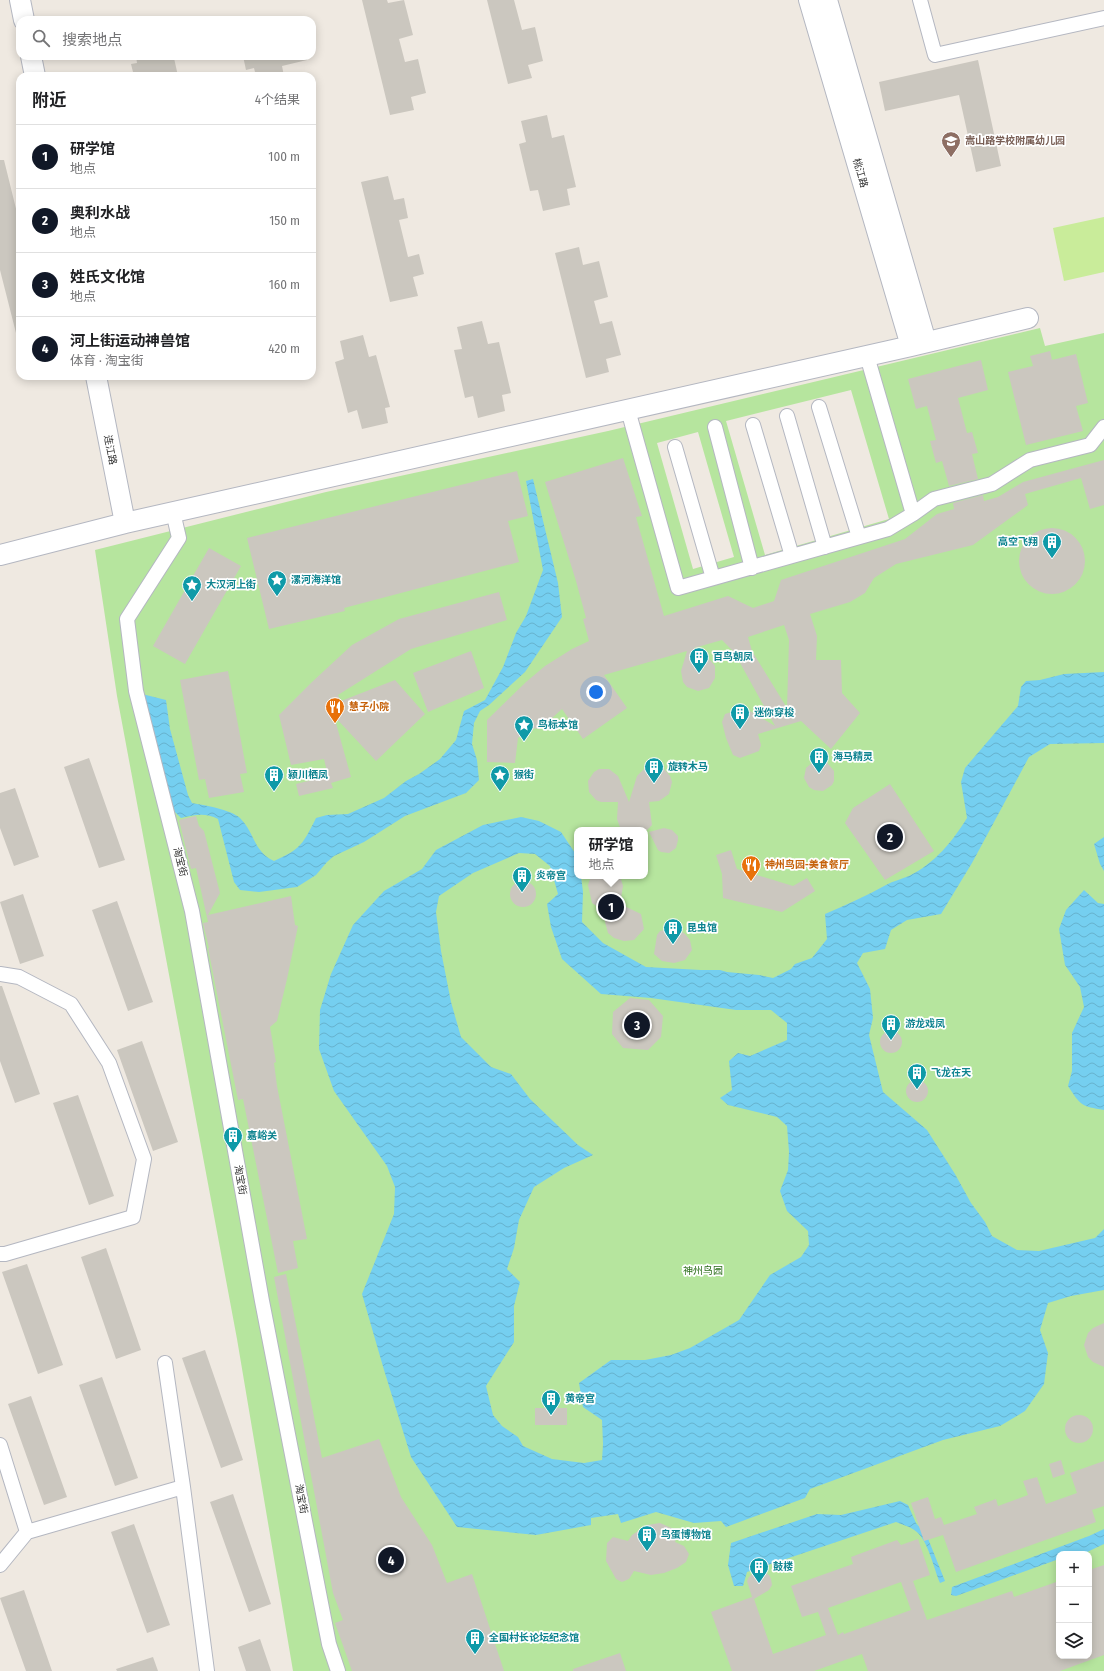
<!DOCTYPE html>
<html lang="zh">
<meta charset="utf-8">
<style>
:root{--surface:#fff;--page:#f2f2f2;--text:#202124;--muted:#757577;--line:#e0e0e0;--accent:#111827}
body{margin:0;font-family:"Fira Sans Condensed","Noto Sans SC",sans-serif;background:var(--page);color:var(--text)}
.controls{position:absolute;right:12px;bottom:12px;display:grid;overflow:hidden;border-radius:8px;box-shadow:0 2px 10px #0003}
.controls button{width:36px;height:36px;display:grid;place-items:center;padding:0;border:0;border-bottom:1px solid var(--line);background:var(--surface);color:var(--text);font:20px sans-serif}
.you{position:absolute;left:596px;top:692px;width:14px;height:14px;margin:-10px;border:3px solid #fff;border-radius:50%;background:#1a73e8;box-shadow:0 0 0 6px #1a73e833}
.badge{display:grid;place-items:center;width:26px;height:26px;border-radius:50%;background:var(--accent);color:#fff;font-size:13px;font-weight:700}
.pin{position:absolute;translate:-50% -50%;border:2px solid #fff;box-shadow:0 1px 4px #0006}
.popup{position:absolute;left:574px;top:827px;width:74px;height:52px;box-sizing:border-box;display:grid;place-content:center;border-radius:8px;background:var(--surface);filter:drop-shadow(0 1px 3px #0005);font-size:13px;white-space:nowrap;color:var(--muted)}
.popup b{font-size:15px;color:var(--text)}
.popup::after{content:'';position:absolute;left:50%;top:100%;margin-left:-8px;border:8px solid transparent;border-top-color:var(--surface)}
.list{margin:0;padding:0;list-style:none}
h2{display:flex;justify-content:space-between;align-items:center;height:52px;margin:0;padding:0 16px;font-size:17px}
h2 small{font-size:13px;font-weight:400;color:var(--muted)}
.list li{display:grid;grid-template-columns:26px 1fr auto;gap:12px;align-items:center;box-sizing:border-box;height:64px;padding:0 16px;border-top:1px solid var(--line)}
.list b{display:block;font-size:15px;white-space:nowrap}
.list p{margin:0;font-size:13px;white-space:nowrap;color:var(--muted)}
.list em{font-size:13px;font-style:normal;color:var(--muted)}
.icon{flex:none;width:22px;height:22px;fill:none;stroke:currentColor;stroke-width:2;stroke-linecap:round;stroke-linejoin:round}
.map{position:relative;flex:none;width:1104px;height:1671px;overflow:hidden}
.search{position:absolute;background:var(--surface);box-shadow:0 2px 10px #0003;left:16px;top:16px;width:300px;height:44px;display:flex;align-items:center;gap:10px;box-sizing:border-box;padding:0 14px;border-radius:12px;color:var(--muted);font-size:15px}
.panel{position:absolute;background:var(--surface);box-shadow:0 2px 10px #0003;left:16px;top:72px;width:300px;height:308px;border-radius:12px}
.map>svg:first-child{display:block}
</style>
<div class="map">
<svg width="1104" height="1671" viewBox="0 0 1104 1671">
<defs>
<pattern id="water-waves" width="16" height="10" patternUnits="userSpaceOnUse"><rect width="16" height="10" fill="#75cff0"/><path d="M0 5q4-4 8 0t8 0" fill="none" stroke="#66b2ce"/></pattern>
</defs>
<rect width="100%" height="100%" fill="#efe9e1"/>
<path fill="#b6e59e" fill-rule="evenodd" d="M1040 328 1045 346 1104 333V1671H293L237 1339 117 696 95 550 326 492 608 431ZM851 390 889 519 765 555 726 421ZM698 432 734 557 693 569 657 443ZM577 830H645V876H577ZM1059 1554H1089V1656H1059Z"/>
<path fill="#c9ec9a" d="M1104 217V272L1064 281 1053 228Z"/>
<path fill="url(#water-waves)" fill-rule="evenodd" d="M533 479 558 583 562 617 525 672 489 705 480 711 474 723 472 744 477 760 479 780 466 793 405 816 364 842 334 856 327 862 316 875 297 887 259 892 240 890 234 882 218 819C205 812 194 815 181 818L175 812 169 796 142 694 166 700 170 729 188 795 192 803C204 805 232 810 240 818 255 833 253 851 274 861 301 849 303 844 316 818L327 815 348 814 384 798 406 781 419 774 440 759 456 740 464 711 485 700 503 667 516 633 526 616 543 570 526 481Z
M1104 672V743L1050 744 1029 757 972 863 941 914 907 920 891 930 885 949 863 953 857 963 870 989 873 1018 869 1035 883 1092 927 1130 955 1174 971 1203 985 1222 992 1236 1017 1250 1039 1251 1095 1238 1104 1229V1290L1071 1296 1048 1303 1040 1330 1048 1353 1044 1384 1025 1411 1000 1426 943 1440 810 1489 805 1498 726 1527 721 1521 694 1523 656 1512 621 1523 618 1514 591 1518V1525L536 1535 457 1527 411 1457 384 1370 362 1294 394 1214 395 1187 387 1166 334 1091 319 1049 320 1010 331 974 353 925 384 891 422 869 436 850 483 825 521 817 539 821 561 832 577 856V876H581L583 892 582 922 603 943 646 967 701 970H720L727 972 759 975 773 978 791 969 795 964 812 958 827 939 825 914C846 905 866 896 886 885 893 881 902 879 909 876 934 864 953 841 967 818L961 782 965 768 1018 706 1021 687 1026 681 1040 680 1064 674ZM519 853 535 854 550 866 558 894 547 904 551 927 562 959 601 994 651 998 736 1010H771L787 1023V1040L750 1056 738 1053 729 1061 732 1090 720 1098 728 1105 777 1117 787 1126 789 1152 788 1170 780 1191 787 1211 808 1231 809 1245 801 1257 770 1275 739 1320 690 1348 671 1355 645 1360H611L579 1383 583 1407 602 1420 603 1444 602 1460 584 1463 552 1459 523 1446 518 1437 502 1426 493 1415 486 1386 514 1342V1306L520 1282 507 1269 514 1248 519 1220 534 1187 564 1168 593 1155 578 1145 530 1099 511 1074 491 1067 461 1037 451 1002 441 951 436 912 439 896 473 873Z
M1104 837V871L1100 864 1094 844Z
M1084 890 1098 903 1104 904V1110C1081 1106 1081 1106 1068 1086L1072 1071V1033L1084 1007 1080 987 1065 965 1059 929 1066 910Z
M900 1501 908 1505 916 1523 927 1536 945 1581 940 1583C934 1569 929 1544 918 1533 912 1527 903 1525 896 1522L747 1572 743 1586H734L728 1565 731 1543 817 1514 841 1515Z
M1104 1529V1544L1085 1553 1059 1554V1559L956 1596 951 1595 952 1587 1089 1536Z"/>
<path fill="#cbc7bf" fill-rule="evenodd" d="M362 0H387L388 3 404 0 413 35 399 39 405 62 418 59 426 93 411 97 414 110 390 115Z
M487 0H514L522 30 535 27 543 61 528 65 532 78 508 84Z
M136 56H164L165 60 174 58 178 76H134L131 64 137 63Z
M243 56H306L307 60 282 66 284 76H256L254 68 246 70Z
M978 60 1001 166 976 172 959 95 885 111 879 82Z
M547 115 552 138 564 135 576 187 567 189 570 205 543 211 538 190 530 191 519 144 526 142 521 121Z
M0 160H4L20 225V333H16L0 270Z
M388 176 394 200 404 198 408 218 399 220 408 257 419 254 424 274 413 277 418 296 390 302 361 182Z
M579 247 583 265 599 261 608 297 594 301 600 324 612 321 621 355 606 359 609 372 586 378 555 253Z
M482 321 488 344 499 342 511 393 502 395 505 411 478 418 473 396 465 398 454 350 462 349 457 327Z
M363 335 369 357 376 355 390 407 385 408 388 423 362 429 357 410 348 413 335 362 344 359 340 341Z
M1050 351 1052 360 1076 354 1088 403 1076 406 1083 431 1026 445 1008 372 1033 366 1030 356Z
M981 360 988 390 958 398 967 433 972 432 978 453 972 454 978 479 949 486 942 461 936 463 930 441 936 440 927 406 916 409 908 379Z
M623 458 642 516 636 517 664 616 728 596 753 608 774 601 781 580 905 539 937 514 954 509 953 503 983 495 984 501 998 497 1023 482 1104 460V505L1090 509 1081 478 1025 494 1028 505 973 545 896 564 874 578 865 593 850 602 810 614 817 636 816 660H841L842 693 860 713 831 749 801 721 758 734 761 745 759 751 740 758 733 755 726 738 722 722 725 714 745 708 775 726 734 652 722 640 694 648 711 661 715 666V678L709 688 698 691 687 687 683 682 681 671 687 651 604 675 627 708 583 739 562 709 541 728 530 729 518 738 515 763 487 762V720L526 682 545 666 572 649 589 641 583 619 586 618 576 581 545 482ZM784 625 789 640 787 708 752 651 748 637Z
M517 471 528 516 508 521 519 562 344 608 345 611 269 629 247 538Z
M1019 561a33 33 0 1 1 66 0a33 33 0 1 1-66 0Z
M209 548 241 566 185 664 153 646Z
M499 592 507 620 411 649 338 695 341 701 395 680 425 714 376 761 334 716 351 777 331 783 333 788 299 796 296 784 328 776 324 759 291 765 279 715 312 682 352 645 399 619Z
M471 651 484 688 428 712 413 673Z
M228 671 247 773 240 774 244 792 209 798 205 779 199 780 180 680Z
M89 758 125 860 99 868 64 767Z
M824 759 834 771V781L832 785 823 791 814 790 809 787 804 778 806 768 814 761Z
M650 766 661 767 666 771 670 776 672 782 669 794 659 801 649 802 652 825 647 830H621L617 819 618 802H601L596 800 589 792 588 781 594 772 599 769H609L618 776 629 802 637 776 645 768Z
M890 784 934 851 885 880 845 823 853 808Z
M15 788 39 857 14 866 0 828V793Z
M196 816 199 826 204 831 220 893 208 915 291 896 295 925 298 926 287 979 277 1021 270 1027 276 1062 274 1063 277 1086 307 1239 293 1241 298 1268 278 1273 243 1099 238 1100 208 948H209L203 923 208 922 196 868 191 869 179 820Z
M664 828 672 830 678 836V840L676 848 669 853 661 852 658 850 649 832Z
M731 850 737 869 793 886 807 878 815 891 782 912 723 898 722 874 716 855Z
M591 876H620L623 886 620 904 641 914 644 929 634 940 624 941 614 938 608 933 605 922 608 914 592 903 588 885Z
M510 894a13 13 0 1 1 26 0a13 13 0 1 1-26 0Z
M23 894 44 956 20 964 0 902Z
M117 901 153 1002 128 1011 92 910Z
M672 928 679 930 685 934 690 940 692 950 685 960 674 963 662 961 654 954 657 935 660 931Z
M0 986H2L40 1094 15 1103 0 1061Z
M630 998 649 1000 663 1016 661 1037 648 1050 623 1048 612 1034 613 1012Z
M880 1042a11 11 0 1 1 22 0a11 11 0 1 1-22 0Z
M142 1041 178 1142 153 1151 117 1050Z
M906 1091a11 11 0 1 1 22 0a11 11 0 1 1-22 0Z
M78 1095 114 1196 89 1205 53 1103Z
M106 1248 141 1350 116 1359 81 1257Z
M27 1264 63 1365 38 1374 2 1272Z
M286 1274 322 1458 379 1439 401 1497 432 1545 447 1583 472 1574 504 1671H352L335 1623 343 1620 333 1593 274 1277Z
M1104 1323V1367L1093 1362 1088 1357 1084 1345 1088 1333 1093 1328Z
M205 1350 243 1460 221 1468 182 1358Z
M102 1377 138 1478 115 1486 79 1385Z
M31 1396 67 1497 44 1505 8 1404Z
M535 1408H567V1425H535Z
M1065 1429a14 14 0 1 1 28 0a14 14 0 1 1-28 0Z
M1061 1460 1065 1474 1053 1478 1049 1464Z
M1104 1461V1506L1092 1510 1096 1522 956 1572 943 1535 924 1541 911 1503 928 1497 935 1519 941 1517 944 1525 977 1514 974 1507 996 1499 998 1506 1028 1495 1023 1481 1037 1477 1046 1504 1077 1493 1070 1473Z
M233 1494 271 1604 249 1612 210 1502Z
M660 1523 674 1529 677 1535 675 1542 684 1546 689 1554 686 1562 677 1568 664 1573 651 1575 634 1571 629 1579 622 1582 616 1579 606 1561 607 1543 613 1537 628 1541 632 1535 647 1525Z
M134 1524 170 1625 147 1633 111 1532Z
M918 1539 930 1575 913 1581 927 1620 1012 1591 1014 1597 1059 1581V1656H1089V1570L1104 1565V1655L1060 1671H868L862 1654 814 1671H732L711 1612 752 1597 747 1581 749 1577 754 1572 762 1571 769 1575 771 1579 772 1585 769 1590 754 1599 773 1654 826 1635 818 1612 802 1617 791 1586 853 1564 851 1557 897 1540 901 1545ZM901 1582 911 1610 844 1634 843 1632 838 1635 828 1608Z
M24 1590 52 1671H26L0 1598Z
M260 1639 271 1671H246L238 1647Z
M620 1653 626 1671H573V1669Z
M153 1657 158 1671H117L116 1669Z"/>
<g fill="none" stroke-linecap="round" stroke-linejoin="round">
<defs>
<path id="street" d="M920 0 935 55 1104 18
M867 356 913 514
M819 407 859 537
M628 410 678 588 888 529 913 514 934 499 992 484 1030 460 1090 445 1104 427
M787 416 825 547
M753 425 792 556
M715 427 752 568
M675 447 713 578
M173 512 179 538 127 619 136 691 192 911 262 1301 329 1644 338 1671
M0 974 19 977 71 1004 109 1063 144 1159 133 1217 5 1254H0
M165 1363 183 1487
M0 1445 27 1532
M0 1565 27 1532 183 1487 207 1671"/>
<path id="secondary" d="M20 0 24 20
M809 0 911 346
M827 0 926 342
M31 56 35 76
M96 376 125 523
M0 555 125 523 911 346 1028 318"/>
</defs>
<use href="#street" stroke="#b4b7c1" stroke-width="16"/>
<use href="#secondary" stroke="#b4b7c1" stroke-width="22"/>
<use href="#street" stroke="#fff" stroke-width="14"/>
<use href="#secondary" stroke="#fff" stroke-width="20"/>
</g>
<defs>
<symbol id="school-pin" viewBox="-11 -11 22 30"><path d="M0 17L-7.5 6A9.5 9.5 0 1 1 7.5 6Z" fill="#8d6e63" stroke="#fff"/><path d="M0-5L7-2L0 1L-7-2ZM-4 1L0 2.5L4 1V4Q0 6-4 4Z" fill="#fff"/></symbol>
<symbol id="building-pin" viewBox="-11 -11 22 30"><path d="M0 17L-7.5 6A9.5 9.5 0 1 1 7.5 6Z" fill="#0f9aa8" stroke="#fff"/><path d="M-4-6H4V6H1V3H-1V6H-4ZM-2.5-4.3h1.7v1.8h-1.7ZM.8-4.3h1.7v1.8H.8ZM-2.5-1h1.7V.8h-1.7ZM.8-1h1.7V.8H.8Z" fill="#fff"/></symbol>
<symbol id="sight-pin" viewBox="-11 -11 22 30"><path d="M0 17L-7.5 6A9.5 9.5 0 1 1 7.5 6Z" fill="#0f9aa8" stroke="#fff"/><path d="M0-6L1.8-2.2L6-1.7L2.9 1.2L3.7 5.4L0 3.3L-3.7 5.4L-2.9 1.2L-6-1.7L-1.8-2.2Z" fill="#fff"/></symbol>
<symbol id="restaurant-pin" viewBox="-11 -11 22 30"><path d="M0 17L-7.5 6A9.5 9.5 0 1 1 7.5 6Z" fill="#e8710a" stroke="#fff"/><path d="M-5-6h1v4h1v-4h1v4h1v-4h1v5L-1.5 .5V6h-2V.5L-5-1ZM5-6V6H3V1.5H1.5Q1.5-4 5-6Z" fill="#fff"/></symbol>
</defs>
<g fill-rule="evenodd">
<use href="#school-pin" x="940" y="130" width="22" height="30"/>
<use href="#building-pin" x="1041" y="531" width="22" height="30"/>
<use href="#sight-pin" x="266" y="569" width="22" height="30"/>
<use href="#sight-pin" x="181" y="574" width="22" height="30"/>
<use href="#building-pin" x="688" y="646" width="22" height="30"/>
<use href="#restaurant-pin" x="324" y="696" width="22" height="30"/>
<use href="#building-pin" x="729" y="702" width="22" height="30"/>
<use href="#sight-pin" x="513" y="714" width="22" height="30"/>
<use href="#building-pin" x="808" y="746" width="22" height="30"/>
<use href="#building-pin" x="643" y="756" width="22" height="30"/>
<use href="#building-pin" x="263" y="764" width="22" height="30"/>
<use href="#sight-pin" x="489" y="764" width="22" height="30"/>
<use href="#restaurant-pin" x="740" y="854" width="22" height="30"/>
<use href="#building-pin" x="511" y="865" width="22" height="30"/>
<use href="#building-pin" x="662" y="917" width="22" height="30"/>
<use href="#building-pin" x="880" y="1013" width="22" height="30"/>
<use href="#building-pin" x="906" y="1062" width="22" height="30"/>
<use href="#building-pin" x="222" y="1125" width="22" height="30"/>
<use href="#building-pin" x="540" y="1388" width="22" height="30"/>
<use href="#building-pin" x="636" y="1524" width="22" height="30"/>
<use href="#building-pin" x="748" y="1556" width="22" height="30"/>
<use href="#building-pin" x="464" y="1627" width="22" height="30"/>
</g>
<g text-anchor="middle" dominant-baseline="central" stroke-width="3.5" stroke-linejoin="round" paint-order="stroke">
<g font-size="10" font-weight="bold" fill="#785e54" stroke="#fff" text-anchor="start">
<text x="965" y="141">嵩山路学校附属幼儿园</text>
</g>
<g font-size="10" fill="#2e2e2e" stroke="#fff">
<text transform="translate(860 173) rotate(74)">桃江路</text>
<text transform="translate(110 450) rotate(79)">连江路</text>
<text transform="translate(180 862) rotate(76)">淘宝街</text>
<text transform="translate(240 1180) rotate(80)">淘宝街</text>
<text transform="translate(301 1499) rotate(79)">淘宝街</text>
</g>
<g font-size="10" font-weight="bold" fill="#0d838f" stroke="#fff" text-anchor="start">
<text x="1038" y="542" text-anchor="end">高空飞翔</text>
<text x="291" y="580">漯河海洋馆</text>
<text x="206" y="585">大汉河上街</text>
<text x="713" y="657">百鸟朝凤</text>
<text x="754" y="713">迷你穿梭</text>
<text x="538" y="725">鸟标本馆</text>
<text x="833" y="757">海马精灵</text>
<text x="668" y="767">旋转木马</text>
<text x="288" y="775">颍川栖凤</text>
<text x="514" y="775">猴街</text>
<text x="536" y="876">炎帝宫</text>
<text x="687" y="928">昆虫馆</text>
<text x="905" y="1024">游龙戏凤</text>
<text x="931" y="1073">飞龙在天</text>
<text x="247" y="1136">嘉峪关</text>
<text x="565" y="1399">黄帝宫</text>
<text x="661" y="1535">鸟蛋博物馆</text>
<text x="773" y="1567">鼓楼</text>
<text x="489" y="1638">全国村长论坛纪念馆</text>
</g>
<g font-size="10" font-weight="bold" fill="#c56008" stroke="#fff" text-anchor="start">
<text x="349" y="707">慧子小院</text>
<text x="765" y="865">神州鸟园-美食餐厅</text>
</g>
<g font-size="10" fill="#2c6e1b" stroke="#fff">
<text x="703" y="1271">神州鸟园</text>
</g>
</g>
</svg>
<div class="controls">
<button>+</button>
<button>−</button>
<button><svg class="icon" aria-label="layers" viewBox="0 0 24 24"><path d="M12 4l9 5-9 5-9-5zM3 14l9 5 9-5"/></svg></button>
</div>
<div class="you"></div>
<div class="pin badge" style="left:611px;top:907px">1</div>
<div class="popup"><b>研学馆</b>地点</div>
<div class="pin badge" style="left:890px;top:837px">2</div>
<div class="pin badge" style="left:637px;top:1025px">3</div>
<div class="pin badge" style="left:391px;top:1560px">4</div>
<div class="search"><svg class="icon" aria-label="search" viewBox="0 0 24 24"><circle cx="10" cy="10" r="6"/><path d="M15 15l6 6"/></svg>搜索地点</div>
<section class="panel">
<h2>附近<small>4个结果</small></h2>
<ul class="list">
<li><span class="badge">1</span><div><b>研学馆</b><p>地点</p></div><em>100 m</em></li>
<li><span class="badge">2</span><div><b>奥利水战</b><p>地点</p></div><em>150 m</em></li>
<li><span class="badge">3</span><div><b>姓氏文化馆</b><p>地点</p></div><em>160 m</em></li>
<li><span class="badge">4</span><div><b>河上街运动神兽馆</b><p>体育 · 淘宝街</p></div><em>420 m</em></li>
</ul>
</section>
</div>
